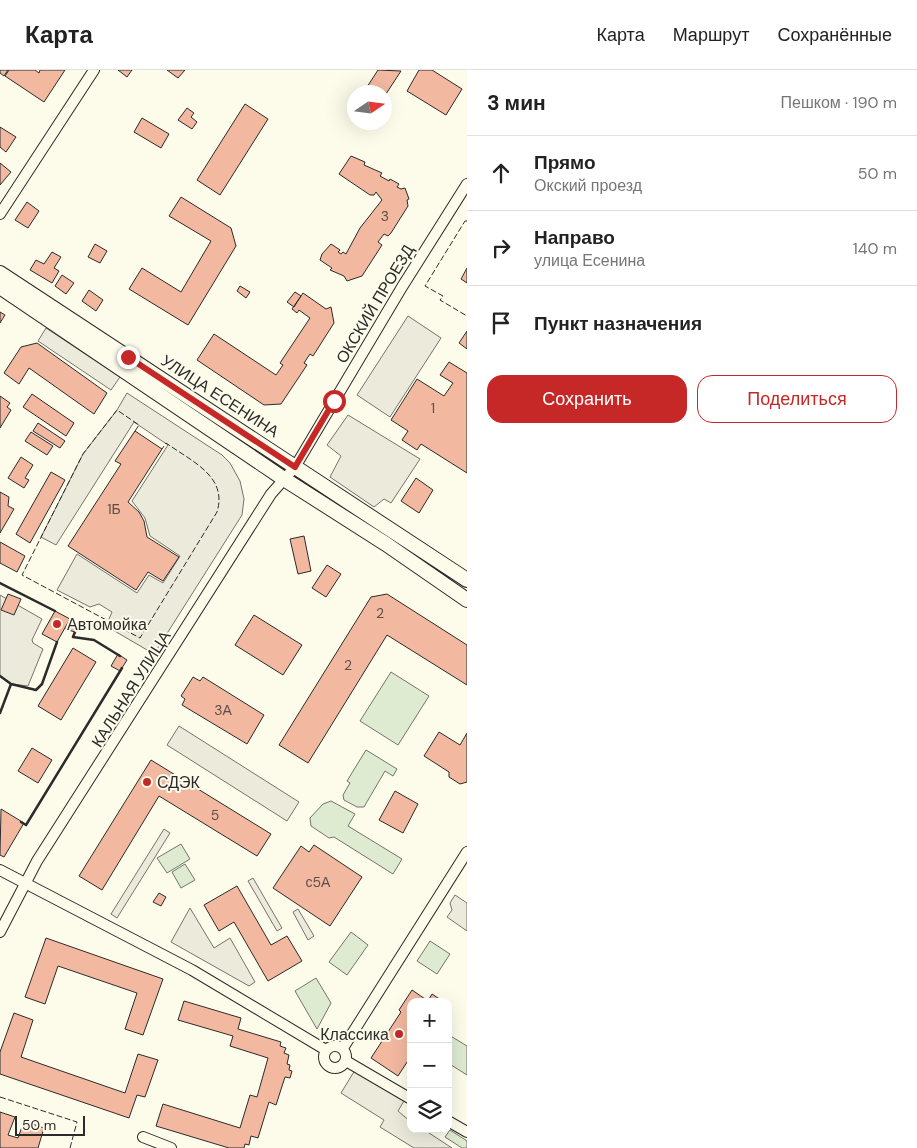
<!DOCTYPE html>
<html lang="ru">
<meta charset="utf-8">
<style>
:root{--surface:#fff;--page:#f2f2f2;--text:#222;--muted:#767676;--line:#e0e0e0;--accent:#c62828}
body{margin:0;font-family:"DM Sans",sans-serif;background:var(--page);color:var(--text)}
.controls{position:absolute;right:15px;bottom:15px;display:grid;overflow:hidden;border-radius:10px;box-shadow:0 5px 20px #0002}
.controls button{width:45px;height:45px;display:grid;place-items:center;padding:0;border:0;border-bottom:1px solid var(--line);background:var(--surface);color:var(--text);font:25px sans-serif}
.compass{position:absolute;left:347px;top:15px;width:45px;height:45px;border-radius:50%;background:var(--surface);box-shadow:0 5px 20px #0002;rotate:77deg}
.scale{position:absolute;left:15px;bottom:12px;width:70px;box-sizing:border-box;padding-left:5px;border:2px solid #2b2b2b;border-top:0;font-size:14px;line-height:18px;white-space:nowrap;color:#2b2b2b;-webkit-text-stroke:4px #fdfbea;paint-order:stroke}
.stop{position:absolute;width:15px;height:15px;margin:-11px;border:4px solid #c62828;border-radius:50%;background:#fff}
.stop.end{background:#c62828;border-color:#fff;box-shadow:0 1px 5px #0008}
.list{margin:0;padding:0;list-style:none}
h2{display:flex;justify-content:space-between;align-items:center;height:65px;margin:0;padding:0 20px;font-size:21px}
h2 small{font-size:16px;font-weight:400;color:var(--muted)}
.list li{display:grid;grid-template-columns:32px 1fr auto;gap:15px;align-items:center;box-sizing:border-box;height:75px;padding:0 20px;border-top:1px solid var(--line)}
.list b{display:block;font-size:19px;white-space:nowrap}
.list p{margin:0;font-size:16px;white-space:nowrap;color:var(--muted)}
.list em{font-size:16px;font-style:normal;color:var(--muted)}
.actions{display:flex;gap:10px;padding:15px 20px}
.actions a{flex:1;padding:11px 0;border:1px solid var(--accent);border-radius:15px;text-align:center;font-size:18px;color:var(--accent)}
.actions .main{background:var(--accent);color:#fff}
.icon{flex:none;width:28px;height:28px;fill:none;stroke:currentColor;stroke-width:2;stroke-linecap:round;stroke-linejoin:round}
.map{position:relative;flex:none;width:467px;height:1078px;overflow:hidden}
header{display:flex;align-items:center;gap:30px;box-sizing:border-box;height:70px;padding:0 25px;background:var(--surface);border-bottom:1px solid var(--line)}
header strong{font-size:24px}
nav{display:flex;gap:28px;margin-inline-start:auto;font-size:18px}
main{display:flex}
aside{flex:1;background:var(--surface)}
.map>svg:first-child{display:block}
</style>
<header>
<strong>Карта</strong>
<nav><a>Карта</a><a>Маршрут</a><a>Сохранённые</a></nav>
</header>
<main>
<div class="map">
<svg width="467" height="1078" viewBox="0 0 467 1078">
<rect width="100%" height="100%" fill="#fdfbea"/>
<path fill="#deebd1" stroke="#74746e" d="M391 602 429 626 398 675 360 651Z
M366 680 397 699 393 706 385 701 364 737H357L344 730 343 725 350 713 347 711Z
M331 731 355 744 348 756 402 789 393 804 334 767 329 768 311 756 310 748 323 734Z
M181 774 190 789 167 803 157 788Z
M185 794 195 810 181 818 172 802Z
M351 862 368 875 347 905 329 892Z
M430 871 450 884 437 904 417 891Z
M316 908 331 933 317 959 295 921Z
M449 965 467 976V1005L448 993Z
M450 1060 467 1071V1078H462L445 1067Z"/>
<path fill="#eceadb" stroke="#74746e" d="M408 246 441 268 390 347 357 325Z
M46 258 120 307 111 320 38 271Z
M127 323 222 385 230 393 240 411 244 429 242 445 154 584 106 556 112 542 99 534 90 537 57 520 77 484 137 523 149 505 163 513 180 486 150 466 145 448 132 431 168 375 134 352 56 475 41 467 83 384 117 340Z
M348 345 420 389 391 433 384 429 374 437 330 407 341 386 327 375Z
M0 525 42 549 32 570 33 573 43 579 28 616 12 614 0 606Z
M179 656 299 732 287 751 167 675Z
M164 759 170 763 117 848 111 844Z
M253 808 282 858 277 861 248 811Z
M455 825 467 833V861L447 847 452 840 450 833Z
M190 838 214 878 230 868 255 912 249 916 171 872Z
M298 839 314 866 308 870 293 842Z
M355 1000 404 1031 398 1041 411 1052V1059H423L452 1078H414L380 1057 384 1050 341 1023Z"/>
<path fill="#f2b8a0" stroke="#2b2b2b" d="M0 0H8L4 6 0 3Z
M9 0H35L39 3 40 0H65L44 32 5 6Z
M118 0H132L127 7Z
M167 0H185L178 8Z
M378 0 401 1 384 27V22H368L365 20Z
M419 0H432L462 19 446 45 407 21Z
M245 34 268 49 220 125 197 110Z
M187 38 194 43 191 47 197 52 192 59 178 50Z
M142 48 169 64 161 78 134 62Z
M0 57 16 67 6 82 0 77Z
M351 86 365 92 364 95 382 103 380 106 389 111 390 109 399 114 397 117 401 119 405 118 409 129 407 130 408 136 391 163 388 166 384 164 378 172 382 175 362 206 347 211 344 206 330 200 332 198 320 190 322 184 331 174 340 180 338 182 341 184 343 182 346 184 360 158 382 130 376 122 374 125H370L339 104Z
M0 93 11 102 0 115Z
M181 127 231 158 236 176 188 255 129 219 142 198 181 222 211 171 169 146Z
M27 132 39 141 28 158 15 150Z
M95 174 107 181 100 193 88 187Z
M52 182 61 187 54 198 59 201 52 213 30 200 36 190 44 194Z
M467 198V213L461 209Z
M62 205 74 213 66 224 55 216Z
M240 216 250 222 246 228 237 221Z
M89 220 103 230 96 241 82 231Z
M295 222 301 226 294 237 287 232Z
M303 223 326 239 331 237 334 253 313 286 310 284 304 293 307 295 281 334 264 335 197 290 214 264 276 305 283 295 280 293 310 248 299 240 297 243 292 239Z
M0 242 5 245 0 253Z
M467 261V279L459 273Z
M37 273 107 323 94 344 29 298 19 314 4 303 21 277Z
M449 292 467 303V403L421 374 417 380 402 370 408 361 391 350 417 309 444 326 453 313 440 305Z
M32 324 74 353 66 366 23 337Z
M0 326 10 333 7 337 11 340 0 358Z
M38 353 65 371 60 378 33 361Z
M135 361 162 379 128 432 139 442 144 451 147 467 179 487 163 511 148 502 136 520 68 476 121 394 115 391Z
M31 362 53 376 47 385 25 371Z
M21 387 33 395 25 408 29 410 24 418 8 408Z
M51 402 65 410 30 473 16 464Z
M416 408 433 420 419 443 401 431Z
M0 422 9 427 8 436 14 439 0 463Z
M304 466 311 501 298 504 290 469Z
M0 472 25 486 17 502 0 493Z
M327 495 341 504 326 527 312 518Z
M8 524 21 529 14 545 1 540Z
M387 524 467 575V615L387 565 308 693 279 675 371 527Z
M55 541 70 549 57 572 42 564Z
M254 545 302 575 283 605 235 575Z
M70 549 79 554 75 562 65 559Z
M73 578 96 592 61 650 38 636Z
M118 584 127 590 120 601 111 596Z
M193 607 200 611 203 607 264 645 247 674 182 635 185 629 181 626Z
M439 662 460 675 467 663V712L460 714 449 707V702L424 686Z
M32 678 52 690 38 713 18 701Z
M151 690 271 764 257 786 159 726 102 820 79 806Z
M395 721 418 734 403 763 379 750Z
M1 739 24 753 4 787 0 785Z
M314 775 362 807 330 856 273 818 301 776 309 782Z
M237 816 271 875 287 866 302 891 268 911 234 852 219 861 204 835Z
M159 823 166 827 161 836 153 832Z
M46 868 163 909 143 965 125 959 137 923 58 896 45 934 25 927Z
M412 920 428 931 432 924 444 932H411V986L398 1006 371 988 401 942 399 940Z
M184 931 241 948 238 959 281 972 280 976 286 978 284 983 289 985 287 994 290 995 289 1000 292 1001 290 1008 285 1007 276 1035 269 1032 258 1068 251 1066 249 1075 245 1074 244 1078H229L156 1056 163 1034 240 1058 250 1025 257 1027 268 988 230 976 233 966 178 950Z
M14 943 33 950 21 987 125 1023 138 984 158 990 145 1027 137 1025 129 1048 0 1004V982Z
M0 1042 15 1047 8 1065 18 1068 24 1051 44 1058 38 1078H0Z"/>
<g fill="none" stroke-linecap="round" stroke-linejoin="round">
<defs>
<path id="minor" d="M0 144 94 0
M0 800 192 900 326 980
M0 862 37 791 271 424 295 397 402 217 467 114
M324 987a11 11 0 1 1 22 0a11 11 0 1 1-22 0Z
M343 978 467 782
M346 991 411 1029
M448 1051 467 1062
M143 1067 171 1078"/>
<path id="major" d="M0 203 467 510
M0 217 284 409 386 474 467 530"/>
</defs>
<use href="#minor" stroke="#2b2b2b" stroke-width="12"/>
<use href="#major" stroke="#2b2b2b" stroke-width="16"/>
<use href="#minor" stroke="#fdfbea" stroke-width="10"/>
<use href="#major" stroke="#fdfbea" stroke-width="14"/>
<path stroke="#2b2b2b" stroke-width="1" stroke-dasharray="6 2.5" stroke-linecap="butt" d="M467 151H465L425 216 443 226 440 230 467 246
M135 361 139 355 117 340 83 384 22 505 140 568 217 442C228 406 191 391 166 373L162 379
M0 1027 77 1052 70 1078"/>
<path stroke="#2b2b2b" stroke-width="2.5" d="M0 513 55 541
M75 562 73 567 94 570 120 586
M0 606 11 614 36 620 42 614 57 572
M0 643 11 614
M21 752 26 755 122 598"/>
</g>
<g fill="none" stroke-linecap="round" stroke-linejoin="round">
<path stroke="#c62828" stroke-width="6" d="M128 287 295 397 334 331"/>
</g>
<g fill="#c62828" stroke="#fdfbea" stroke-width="2">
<circle cx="57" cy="554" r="5"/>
<circle cx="147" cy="712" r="5"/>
<circle cx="399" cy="964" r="5"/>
</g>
<g text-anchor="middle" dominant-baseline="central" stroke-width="4" stroke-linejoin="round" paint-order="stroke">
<g font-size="14" fill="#5d4e48">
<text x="385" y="146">3</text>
<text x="433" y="338">1</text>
<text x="114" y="439">1Б</text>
<text x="380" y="543">2</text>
<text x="348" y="595">2</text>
<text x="223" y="640">3А</text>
<text x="215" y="745">5</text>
<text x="318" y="812">с5А</text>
</g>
<g font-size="16" fill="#2b2b2b" stroke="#fdfbea">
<text transform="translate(375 234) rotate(-59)">ОКСКИЙ ПРОЕЗД</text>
<text transform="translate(220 326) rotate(33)">УЛИЦА ЕСЕНИНА</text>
<text transform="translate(131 619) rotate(-58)">КАЛЬНАЯ УЛИЦА</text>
</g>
<g font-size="16" fill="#2b2b2b" stroke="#fdfbea" text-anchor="start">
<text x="67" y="554">Автомойка</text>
<text x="157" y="712">СДЭК</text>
<text x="389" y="964" text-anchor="end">Классика</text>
</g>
</g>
</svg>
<div class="controls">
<button>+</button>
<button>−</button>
<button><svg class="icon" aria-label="layers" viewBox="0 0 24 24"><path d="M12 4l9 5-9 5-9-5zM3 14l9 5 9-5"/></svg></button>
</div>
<svg class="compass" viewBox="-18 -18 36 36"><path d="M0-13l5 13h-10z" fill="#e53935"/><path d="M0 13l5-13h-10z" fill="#767676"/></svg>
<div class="scale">50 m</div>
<div class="stop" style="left:334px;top:331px"></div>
<div class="stop end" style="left:128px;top:287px"></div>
</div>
<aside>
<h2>3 мин<small>Пешком · 190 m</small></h2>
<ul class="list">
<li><svg class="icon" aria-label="ahead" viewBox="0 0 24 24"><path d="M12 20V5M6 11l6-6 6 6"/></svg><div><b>Прямо</b><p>Окский проезд</p></div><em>50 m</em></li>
<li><svg class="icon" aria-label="right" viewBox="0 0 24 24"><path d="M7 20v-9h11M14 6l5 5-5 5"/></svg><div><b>Направо</b><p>улица Есенина</p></div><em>140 m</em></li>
<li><svg class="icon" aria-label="arrive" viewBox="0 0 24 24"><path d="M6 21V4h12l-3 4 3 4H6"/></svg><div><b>Пункт назначения</b></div></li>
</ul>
<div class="actions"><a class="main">Сохранить</a><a>Поделиться</a></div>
</aside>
</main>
